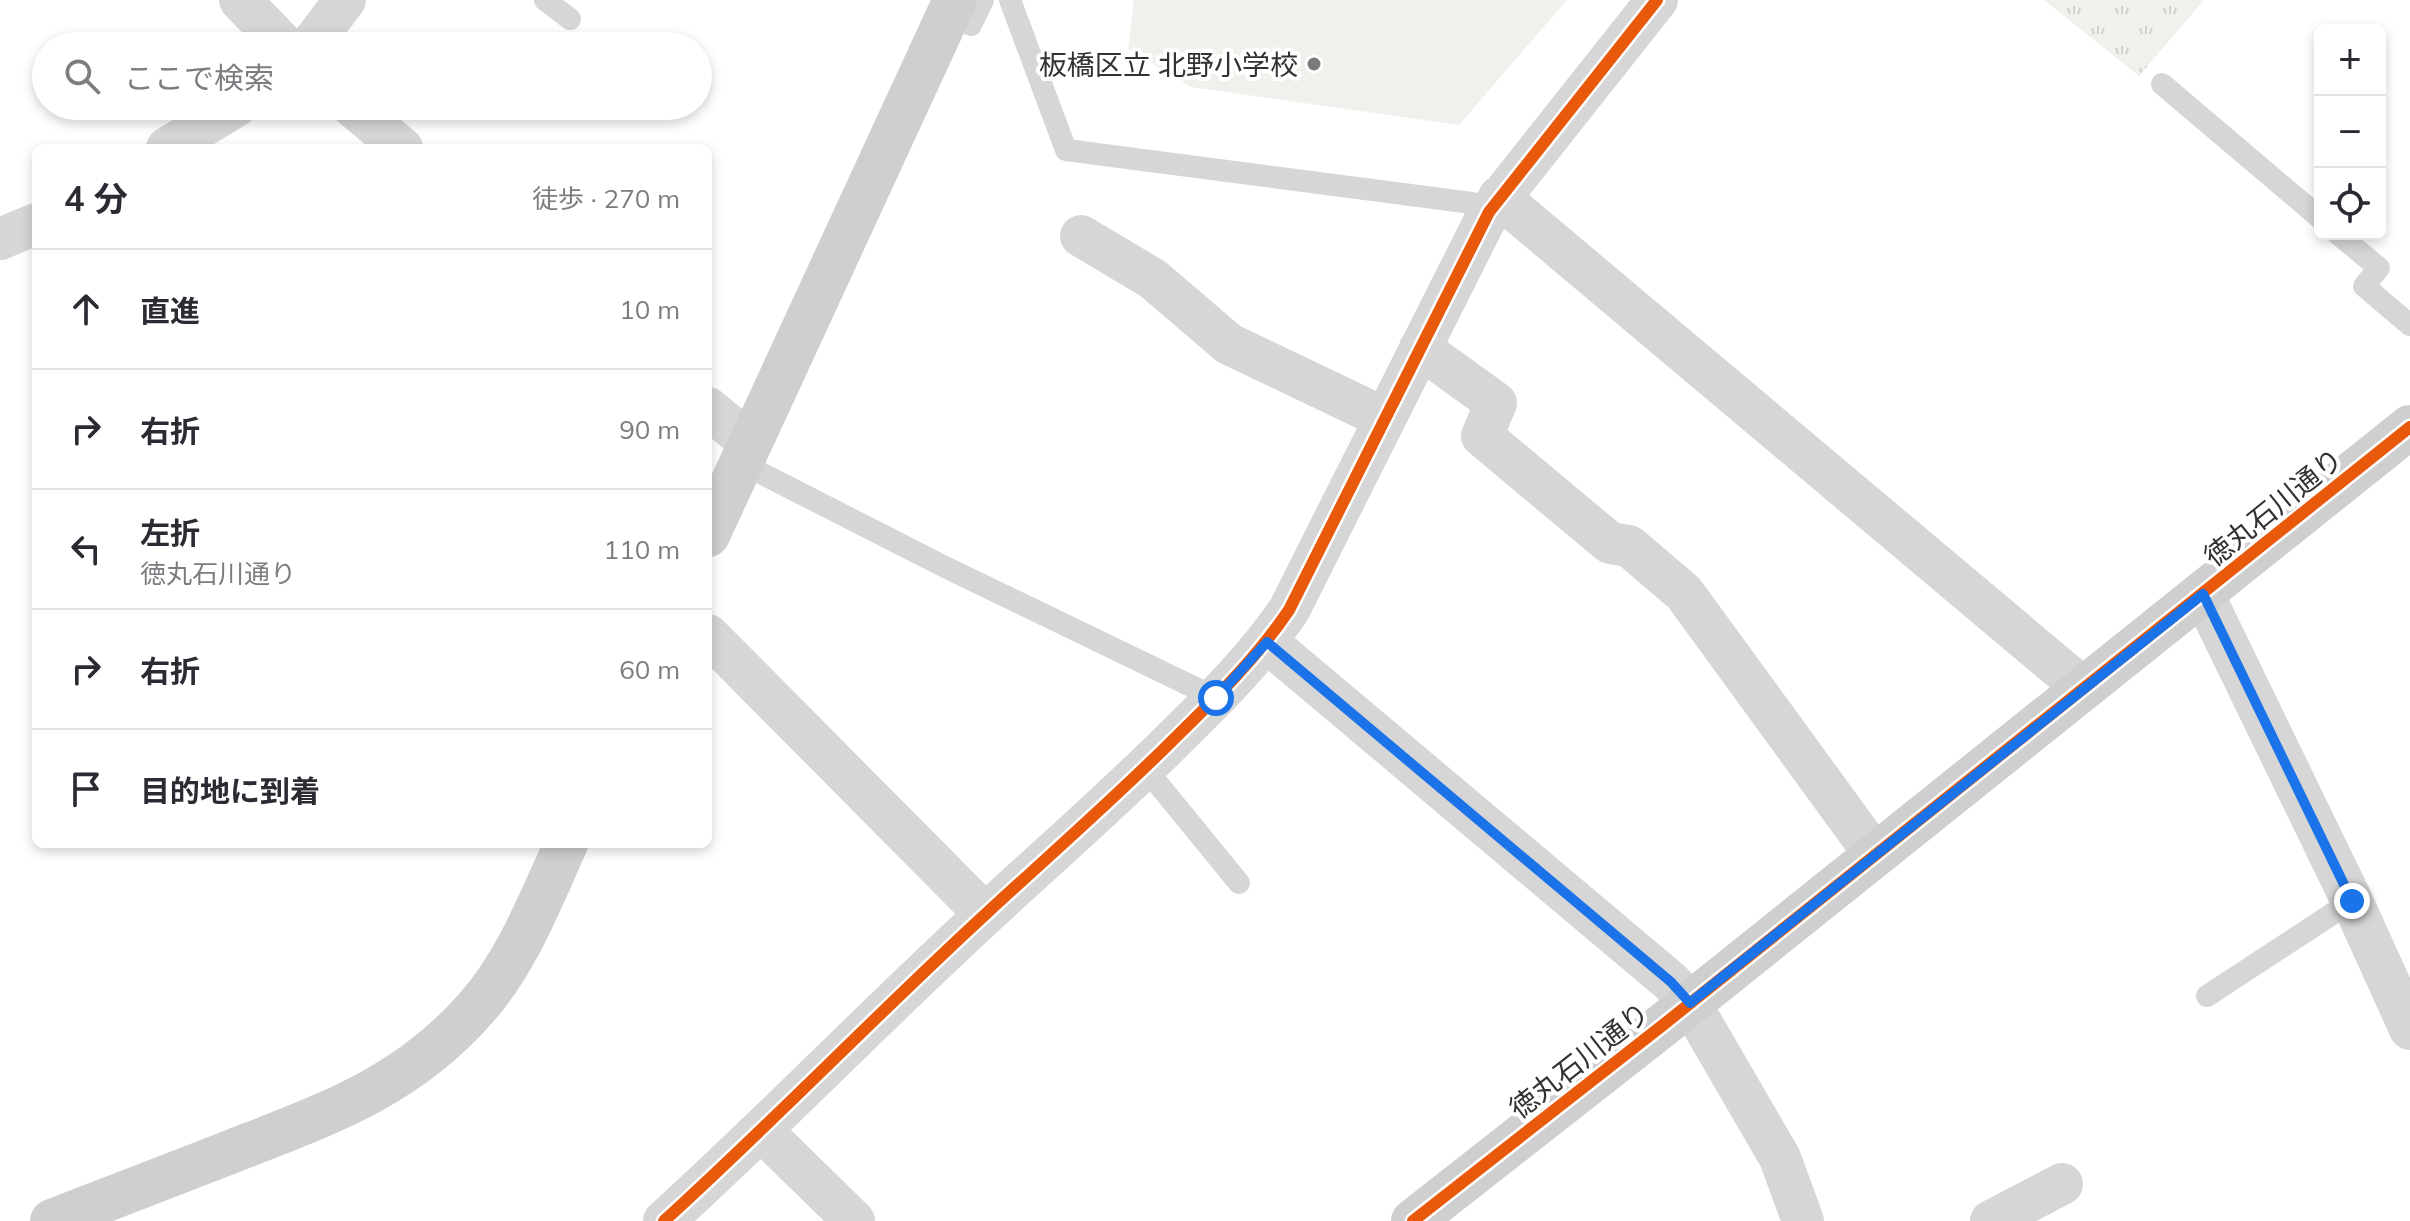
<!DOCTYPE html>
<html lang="ja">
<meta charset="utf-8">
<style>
:root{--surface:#fff;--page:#f7f7f7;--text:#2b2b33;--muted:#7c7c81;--line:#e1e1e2}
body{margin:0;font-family:Mulish,"Noto Sans JP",sans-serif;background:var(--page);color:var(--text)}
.controls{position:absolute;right:24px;top:24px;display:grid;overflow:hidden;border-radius:12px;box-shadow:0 4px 12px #0003}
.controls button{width:72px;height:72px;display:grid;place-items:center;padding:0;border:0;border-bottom:2px solid var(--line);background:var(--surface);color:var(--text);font:40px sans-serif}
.stop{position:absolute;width:24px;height:24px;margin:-18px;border:6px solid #1a73e8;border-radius:50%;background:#fff}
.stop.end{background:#1a73e8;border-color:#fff;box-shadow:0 2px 8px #0008}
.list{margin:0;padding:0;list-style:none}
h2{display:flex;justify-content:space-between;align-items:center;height:104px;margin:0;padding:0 32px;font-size:34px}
h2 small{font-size:26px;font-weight:400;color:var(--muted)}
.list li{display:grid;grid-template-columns:52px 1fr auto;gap:24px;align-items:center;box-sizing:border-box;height:120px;padding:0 32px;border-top:2px solid var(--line)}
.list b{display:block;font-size:30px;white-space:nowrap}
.list p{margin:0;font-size:26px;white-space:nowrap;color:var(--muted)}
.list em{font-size:26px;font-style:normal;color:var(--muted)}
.icon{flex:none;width:44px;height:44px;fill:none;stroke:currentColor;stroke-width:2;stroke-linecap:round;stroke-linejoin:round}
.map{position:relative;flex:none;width:2410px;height:1221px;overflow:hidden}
.search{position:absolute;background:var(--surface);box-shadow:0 4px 12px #0003;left:32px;top:32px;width:680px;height:88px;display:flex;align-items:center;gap:20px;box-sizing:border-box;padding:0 28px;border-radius:44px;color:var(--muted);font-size:30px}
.panel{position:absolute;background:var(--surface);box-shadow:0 4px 12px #0003;left:32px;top:144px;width:680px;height:704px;border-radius:12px}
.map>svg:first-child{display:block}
</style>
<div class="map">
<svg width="2410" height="1221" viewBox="0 0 2410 1221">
<defs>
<pattern id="grass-tufts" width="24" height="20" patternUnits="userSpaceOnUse" patternTransform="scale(2)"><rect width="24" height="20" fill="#eff2ec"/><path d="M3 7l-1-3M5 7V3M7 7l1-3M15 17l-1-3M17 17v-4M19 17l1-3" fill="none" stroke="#cdd0cb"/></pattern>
</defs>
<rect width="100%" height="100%" fill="#fff"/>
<path fill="url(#grass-tufts)" d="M2044 0H2204L2139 76Z"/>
<path fill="#eff2ec" d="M1134 0H1567L1459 125 1191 87 1128 49Z"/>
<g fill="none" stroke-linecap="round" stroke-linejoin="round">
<path stroke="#d6d6d6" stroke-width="22" d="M545 0 570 19
M1010 0 1066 150 1472 203 1489 212
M949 14 971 25 983 0
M2162 84 2320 218
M2338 234 2379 268 2364 286 2410 325
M741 463 945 567 1216 698
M1145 768 1239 883
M2207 996 2352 901"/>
<path stroke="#d6d6d6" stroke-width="42" d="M240 0 285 46
M310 46 345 0
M352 106 402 148
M167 148 236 106
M1499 197 2083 688
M1081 236 1153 279 1229 344 1384 418
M0 239 36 224
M1420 348 1496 403 1482 436 1610 543 1629 546 1684 593 1875 855
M708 408 750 443
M2203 594 2352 901 2410 1029
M708 635 985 914
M1267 642 1671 982 1690 1003 1780 1158 1803 1221
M762 1131 854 1221
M664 1221C775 1120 879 1012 989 911 1052 853 1116 797 1176 737 1217 697 1257 657 1289 610L1489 212 1657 0
M1991 1221 2062 1184"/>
<path stroke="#cfcfcf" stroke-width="44" d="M708 535 955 0
M52 1221C112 1198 173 1174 233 1151 327 1114 407 1087 476 1008 517 962 541 899 566 844
M1413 1221 1663 1025 2410 427"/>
<defs>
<path id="cycleway" d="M664 1221C775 1120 879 1012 989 911 1052 853 1116 797 1176 737 1217 697 1257 657 1289 610L1489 212 1657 0
M1413 1221 1663 1025 2410 427"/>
</defs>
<use href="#cycleway" stroke="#fff" stroke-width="17"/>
<use href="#cycleway" stroke="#e8590c" stroke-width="12"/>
</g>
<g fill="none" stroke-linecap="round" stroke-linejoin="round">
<path stroke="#1a73e8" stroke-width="10" d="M1216 698 1267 642 1671 982 1690 1003 2203 594 2352 901"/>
</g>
<circle fill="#7a7a7a" stroke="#fff" stroke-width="3" cx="1314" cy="64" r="8"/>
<g text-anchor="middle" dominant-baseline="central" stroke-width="8" stroke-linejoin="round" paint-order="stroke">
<g font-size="28" fill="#323232" stroke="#fff" text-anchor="end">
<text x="1298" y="64">板橋区立 北野小学校</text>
</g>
<g font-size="28" fill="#323232" stroke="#fff">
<text transform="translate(2273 507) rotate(-39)">徳丸石川通り</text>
<text transform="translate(1579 1060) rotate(-38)">徳丸石川通り</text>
</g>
</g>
</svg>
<div class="controls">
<button>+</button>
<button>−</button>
<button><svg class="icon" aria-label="locate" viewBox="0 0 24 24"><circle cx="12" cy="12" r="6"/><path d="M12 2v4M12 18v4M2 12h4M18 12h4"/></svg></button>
</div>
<div class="stop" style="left:1216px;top:698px"></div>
<div class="stop end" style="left:2352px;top:901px"></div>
<div class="search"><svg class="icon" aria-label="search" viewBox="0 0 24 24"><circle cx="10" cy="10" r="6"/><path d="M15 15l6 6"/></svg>ここで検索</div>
<section class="panel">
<h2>4 分<small>徒歩 · 270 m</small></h2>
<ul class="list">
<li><svg class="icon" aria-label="ahead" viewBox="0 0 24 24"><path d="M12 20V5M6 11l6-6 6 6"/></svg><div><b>直進</b></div><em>10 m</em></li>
<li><svg class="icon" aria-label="right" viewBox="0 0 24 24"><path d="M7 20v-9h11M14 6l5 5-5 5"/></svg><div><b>右折</b></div><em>90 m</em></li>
<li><svg class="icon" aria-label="left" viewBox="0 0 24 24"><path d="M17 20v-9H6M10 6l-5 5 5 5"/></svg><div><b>左折</b><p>徳丸石川通り</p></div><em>110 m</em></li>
<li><svg class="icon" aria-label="right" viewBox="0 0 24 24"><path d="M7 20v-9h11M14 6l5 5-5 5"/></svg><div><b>右折</b></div><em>60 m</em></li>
<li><svg class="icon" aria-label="arrive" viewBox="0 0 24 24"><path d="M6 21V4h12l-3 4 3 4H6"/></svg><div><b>目的地に到着</b></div></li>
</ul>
</section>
</div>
